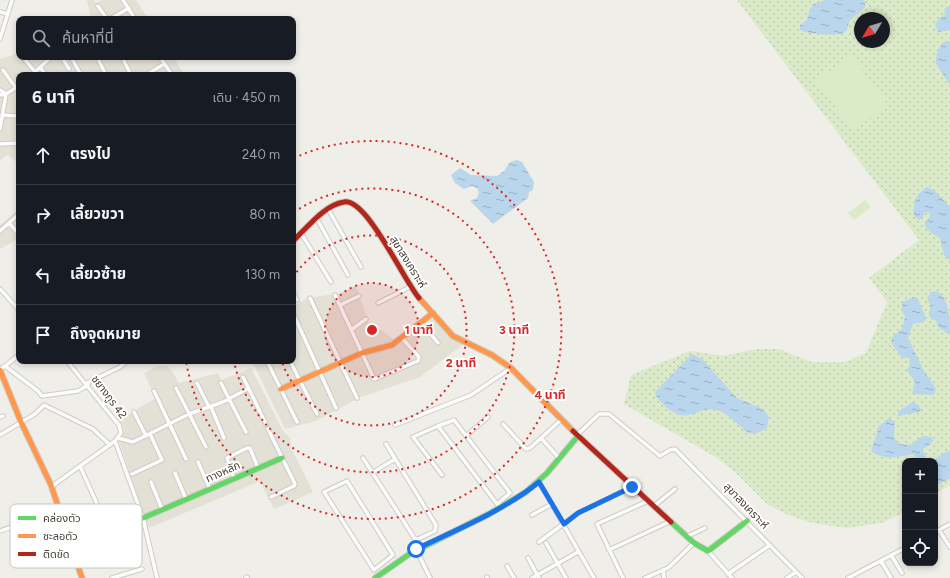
<!DOCTYPE html>
<html lang="th">
<meta charset="utf-8">
<style>
:root{--surface:#171b24;--page:#20242c;--text:#f1f3f6;--muted:#9ea1a6;--line:#363941}
body{margin:0;font-family:Figtree,"Noto Sans Thai",sans-serif;background:var(--page);color:var(--text)}
.controls{position:absolute;right:12px;bottom:12px;display:grid;overflow:hidden;border-radius:8px;box-shadow:0 2px 6px #0003}
.controls button{width:36px;height:36px;display:grid;place-items:center;padding:0;border:0;border-bottom:1px solid var(--line);background:var(--surface);color:var(--text);font:20px sans-serif}
.compass{position:absolute;left:854px;top:12px;width:36px;height:36px;border-radius:50%;background:var(--surface);box-shadow:0 2px 6px #0003;rotate:232deg}
.stop{position:absolute;width:12px;height:12px;margin:-9px;border:3px solid #1a73e8;border-radius:50%;background:#fff}
.stop.end{background:#1a73e8;border-color:#fff;box-shadow:0 1px 4px #0008}
.list{margin:0;padding:0;list-style:none}
h2{display:flex;justify-content:space-between;align-items:center;height:52px;margin:0;padding:0 16px;font-size:17px}
h2 small{font-size:13px;font-weight:400;color:var(--muted)}
.list li{display:grid;grid-template-columns:26px 1fr auto;gap:12px;align-items:center;box-sizing:border-box;height:60px;padding:0 16px;border-top:1px solid var(--line)}
.list b{display:block;font-size:15px;white-space:nowrap}
.list em{font-size:13px;font-style:normal;color:var(--muted)}
.icon{flex:none;width:22px;height:22px;fill:none;stroke:currentColor;stroke-width:2;stroke-linecap:round;stroke-linejoin:round}
.map{position:relative;flex:none;width:950px;height:578px;overflow:hidden}
.search{position:absolute;background:var(--surface);box-shadow:0 2px 6px #0003;left:16px;top:16px;width:280px;height:44px;display:flex;align-items:center;gap:10px;box-sizing:border-box;padding:0 14px;border-radius:8px;color:var(--muted);font-size:15px}
.panel{position:absolute;background:var(--surface);box-shadow:0 2px 6px #0003;left:16px;top:72px;width:280px;height:292px;border-radius:8px}
.map>svg:first-child{display:block}
</style>
<div class="map">
<svg width="950" height="578" viewBox="0 0 950 578">
<defs>
<pattern id="grass-dots" width="8" height="8" patternUnits="userSpaceOnUse"><rect width="8" height="8" fill="#dbeac8"/><path d="M2 2h.1M6 6h.1" fill="none" stroke="#bdcaac" stroke-width="1.8" stroke-linecap="round"/></pattern>
<pattern id="water-ripples" width="26" height="14" patternUnits="userSpaceOnUse"><rect width="26" height="14" fill="#b9d6ed"/><path d="M2 4q2-2 4 0t4 0M15 11q2-2 4 0t4 0" fill="none" stroke="#98afc1"/></pattern>
</defs>
<rect width="100%" height="100%" fill="#efeee8"/>
<path fill="#e3e0d5" d="M87 0H94L96 3 102 0H136L148 19H86L90 15Z
M19 53V57H173L185 75H19V164L8 155 0 160V59Z
M19 209V238L0 249V225Z
M356 286 368 321 395 340 430 312 465 343 420 377 361 397 316 421 285 429 252 361H293V307L307 298 337 294Z
M157 366H166L170 368 179 383 218 373 221 380 251 368 283 431 290 438 291 448 313 492 274 509 260 481 149 528 119 441 123 438 124 428 119 420 156 398 144 373Z"/>
<path fill="url(#grass-dots)" fill-rule="evenodd" d="M737 0H950V485L935 494V461H905V512L881 523 846 528 813 523 788 515 767 504 733 470 717 458 624 404 631 375 690 351 723 356 757 349H779L811 362H845L866 353 887 302 869 278 919 240ZM860 18H884V42H860Z"/>
<path fill="#dbeac8" d="M851 55 888 105 853 131 816 81Z
M865 200 871 207 854 220 848 213Z"/>
<path fill="url(#water-ripples)" d="M825 0H863L865 2V7C863 9 850 20 850 21 847 25 849 29 845 32 840 37 806 34 800 30V25L806 21 812 5Z
M947 6 950 7V30L938 32 935 24 940 18 945 15 944 10Z
M946 41H950V85C939 66 929 66 942 43Z
M517 160 522 162 534 182 533 190 529 192 528 198 493 224 470 201 477 198 479 192 477 188 472 186 464 189 455 183 451 175 460 168 471 175 497 176 504 171 510 162Z
M927 187 935 191 950 207V261L944 255 940 238C935 235 921 228 926 222 927 220 929 218 930 216V213L925 212 923 217 919 220 914 216C913 203 915 194 927 187Z
M936 291C950 297 950 320 950 335L939 328 936 321 930 318 929 312 931 306 927 298 931 292Z
M913 297 918 299 926 318 924 322 913 324 908 338 923 369 936 389 934 395 912 394 915 382 907 370 910 365 909 358 901 357 891 342 893 336 902 329 905 316 901 310 903 302Z
M692 354 702 359 737 398 763 409 769 417 767 428 755 434 749 433C739 426 728 413 716 410 697 405 689 427 666 407 661 402 656 398 655 392Z
M912 402 919 405 921 410 919 412 898 416V412Z
M889 418 895 423 894 437 899 444 910 445 923 436 932 437 933 440 931 444 923 449 926 459 931 461 950 450V478L935 486V461H920L913 454C900 457 884 461 871 451L879 426Z"/>
<g fill="none" stroke-linecap="round" stroke-linejoin="round">
<defs>
<path id="street" d="M123 0 135 19
M98 6 107 19
M0 12 8 14
M110 19 129 8
M0 39 12 0
M23 57 35 72
M62 57 69 69
M71 57 81 75
M97 57 106 75
M122 57 131 75
M160 57 172 75
M40 67 46 75
M3 70 16 88
M32 75 51 57
M146 75 164 64
M0 90 6 94 0 95
M2 115 18 116
M0 129 6 94 19 86
M0 144 19 143
M328 209 361 267
M317 219 348 275
M9 223 19 234
M0 231 19 214
M301 233 331 282
M0 289 19 310
M293 292 297 300
M335 295 374 379 418 361 419 357 402 338
M310 298 357 398
M378 303 410 287
M340 305 359 296
M293 313 336 408
M421 322 438 343
M351 330 366 319
M267 361 297 422
M290 361 317 414
M5 366 19 355
M0 369 5 366 38 391 42 396 78 391 88 385
M243 377 266 424
M87 383 120 367 127 361
M197 383 209 407
M221 383 246 432
M176 388 206 447
M154 391 186 459
M211 407 224 438
M134 412 146 436
M0 417 3 416
M454 420 510 493 497 504 438 426Z
M503 424 526 449 530 448 562 419
M395 425 471 395 511 368
M438 426 413 437 442 475
M268 429 295 484 294 486 271 497
M0 435 35 414 44 405 93 429 110 445
M577 435 599 414H609L660 456 670 450 675 449 802 578
M466 436 488 417
M118 438 133 442 189 414 223 402 249 388
M541 438 559 458
M115 441 143 518 157 578
M363 458 415 539H418L435 531 436 525 386 444
M198 462 210 489
M80 466 106 524
M175 473 186 499
M372 473 395 459
M132 474 162 460 150 434
M234 478 227 458 247 448H250L258 468
M347 481 393 555 374 570 324 492Z
M151 482 162 509
M539 482 594 578
M52 488 55 484 115 441 121 433 119 425 113 418 67 361
M654 506 675 489
M532 515 552 504
M939 530 950 547
M0 531 35 519 59 508
M935 532 950 524
M688 536 705 528
M539 542 578 513 632 487
M546 543 566 578
M416 549 430 578
M609 550 671 521
M708 551 732 578
M891 555 902 573
M528 558 539 578
M881 561 891 578
M507 566 514 578
M663 570 664 578
M728 574 770 545
M487 577V578
M112 578 142 569
M246 578 247 577
M532 578 578 552
M623 578 597 524 648 501
M645 578 668 568 694 543
M787 578 796 572
M848 578 905 548"/>
<path id="fast" d="M143 518 282 458
M671 522 694 543 708 551 747 521
M375 578 411 553 489 514 526 492 547 473 578 436"/>
<path id="slow" d="M419 298 453 336 492 355 511 368 573 431
M0 370 21 422 51 485 82 578
M281 389 362 353 392 345 433 313"/>
<path id="jam" d="M293 241C307 228 324 205 344 202 367 198 404 281 419 298
M573 431 671 522"/>
</defs>
<use href="#street" stroke="#cdcbc6" stroke-width="5.5"/>
<use href="#fast" stroke="#cecbc0" stroke-width="7"/>
<use href="#slow" stroke="#cecbc0" stroke-width="7"/>
<use href="#jam" stroke="#cecbc0" stroke-width="7"/>
<use href="#street" stroke="#fdfcfc" stroke-width="3.5"/>
<use href="#fast" stroke="#63d668" stroke-width="5"/>
<use href="#slow" stroke="#ff974d" stroke-width="5"/>
<use href="#jam" stroke="#b3261e" stroke-width="5"/>
</g>
<g fill="none" stroke-linecap="round" stroke-linejoin="round">
<path stroke="#1a73e8" stroke-width="5" d="M416 549C458 529 503 511 539 482L564 524 578 513 632 487"/>
</g>
<circle cx="372" cy="330" r="47" fill="#d62828" fill-opacity=".12"/>
<g fill="none" stroke="#d62828" stroke-width="2" stroke-dasharray="2 4">
<circle cx="372" cy="330" r="47"/>
<path d="M293 277A95 95 0 1 1 282 362"/>
<path d="M294 212A142 142 0 1 1 234 362"/>
<path d="M294 158A189 189 0 1 1 186 361"/>
</g>
<g text-anchor="middle" dominant-baseline="central" stroke-width="4" stroke-linejoin="round" paint-order="stroke">
<g font-size="11" fill="#453f35" stroke="#fff">
<text transform="translate(408 262) rotate(58)">สุขาสงเคราะห์</text>
<text transform="translate(109 397) rotate(53)">ชยางกูร 42</text>
<text transform="translate(223 472) rotate(-24)">ทางหลัก</text>
<text transform="translate(746 506) rotate(46)">สุขาสงเคราะห์</text>
</g>
</g>
<rect x="10" y="504" width="132" height="64" rx="6" fill="#fff" stroke="#c7c5c2" stroke-width="1"/>
<rect x="18" y="516" width="18" height="4" fill="#63d668"/>
<rect x="18" y="534" width="18" height="4" fill="#ff974d"/>
<rect x="18" y="552" width="18" height="4" fill="#b3261e"/>
<g font-size="11" fill="#453f35">
<text x="43" y="522">คล่องตัว</text>
<text x="43" y="540">ชะลอตัว</text>
<text x="43" y="558">ติดขัด</text>
</g>
<circle cx="372" cy="330" r="6" fill="#d62828" stroke="#fff" stroke-width="2"/>
<g font-size="12" text-anchor="middle" font-weight="bold" fill="#d62828" stroke="#fff" stroke-width="4" stroke-linejoin="round" paint-order="stroke">
<text x="419" y="334">1 นาที</text>
<text x="514" y="334">3 นาที</text>
<text x="461" y="367">2 นาที</text>
<text x="550" y="399">4 นาที</text>
</g>
</svg>
<div class="controls">
<button>+</button>
<button>−</button>
<button><svg class="icon" aria-label="locate" viewBox="0 0 24 24"><circle cx="12" cy="12" r="6"/><path d="M12 2v4M12 18v4M2 12h4M18 12h4"/></svg></button>
</div>
<svg class="compass" viewBox="-18 -18 36 36"><path d="M0-13l5 13h-10z" fill="#e53935"/><path d="M0 13l5-13h-10z" fill="#9ea1a6"/></svg>
<div class="stop" style="left:416px;top:549px"></div>
<div class="stop end" style="left:632px;top:487px"></div>
<div class="search"><svg class="icon" aria-label="search" viewBox="0 0 24 24"><circle cx="10" cy="10" r="6"/><path d="M15 15l6 6"/></svg>ค้นหาที่นี่</div>
<section class="panel">
<h2>6 นาที<small>เดิน · 450 m</small></h2>
<ul class="list">
<li><svg class="icon" aria-label="ahead" viewBox="0 0 24 24"><path d="M12 20V5M6 11l6-6 6 6"/></svg><div><b>ตรงไป</b></div><em>240 m</em></li>
<li><svg class="icon" aria-label="right" viewBox="0 0 24 24"><path d="M7 20v-9h11M14 6l5 5-5 5"/></svg><div><b>เลี้ยวขวา</b></div><em>80 m</em></li>
<li><svg class="icon" aria-label="left" viewBox="0 0 24 24"><path d="M17 20v-9H6M10 6l-5 5 5 5"/></svg><div><b>เลี้ยวซ้าย</b></div><em>130 m</em></li>
<li><svg class="icon" aria-label="arrive" viewBox="0 0 24 24"><path d="M6 21V4h12l-3 4 3 4H6"/></svg><div><b>ถึงจุดหมาย</b></div></li>
</ul>
</section>
</div>
